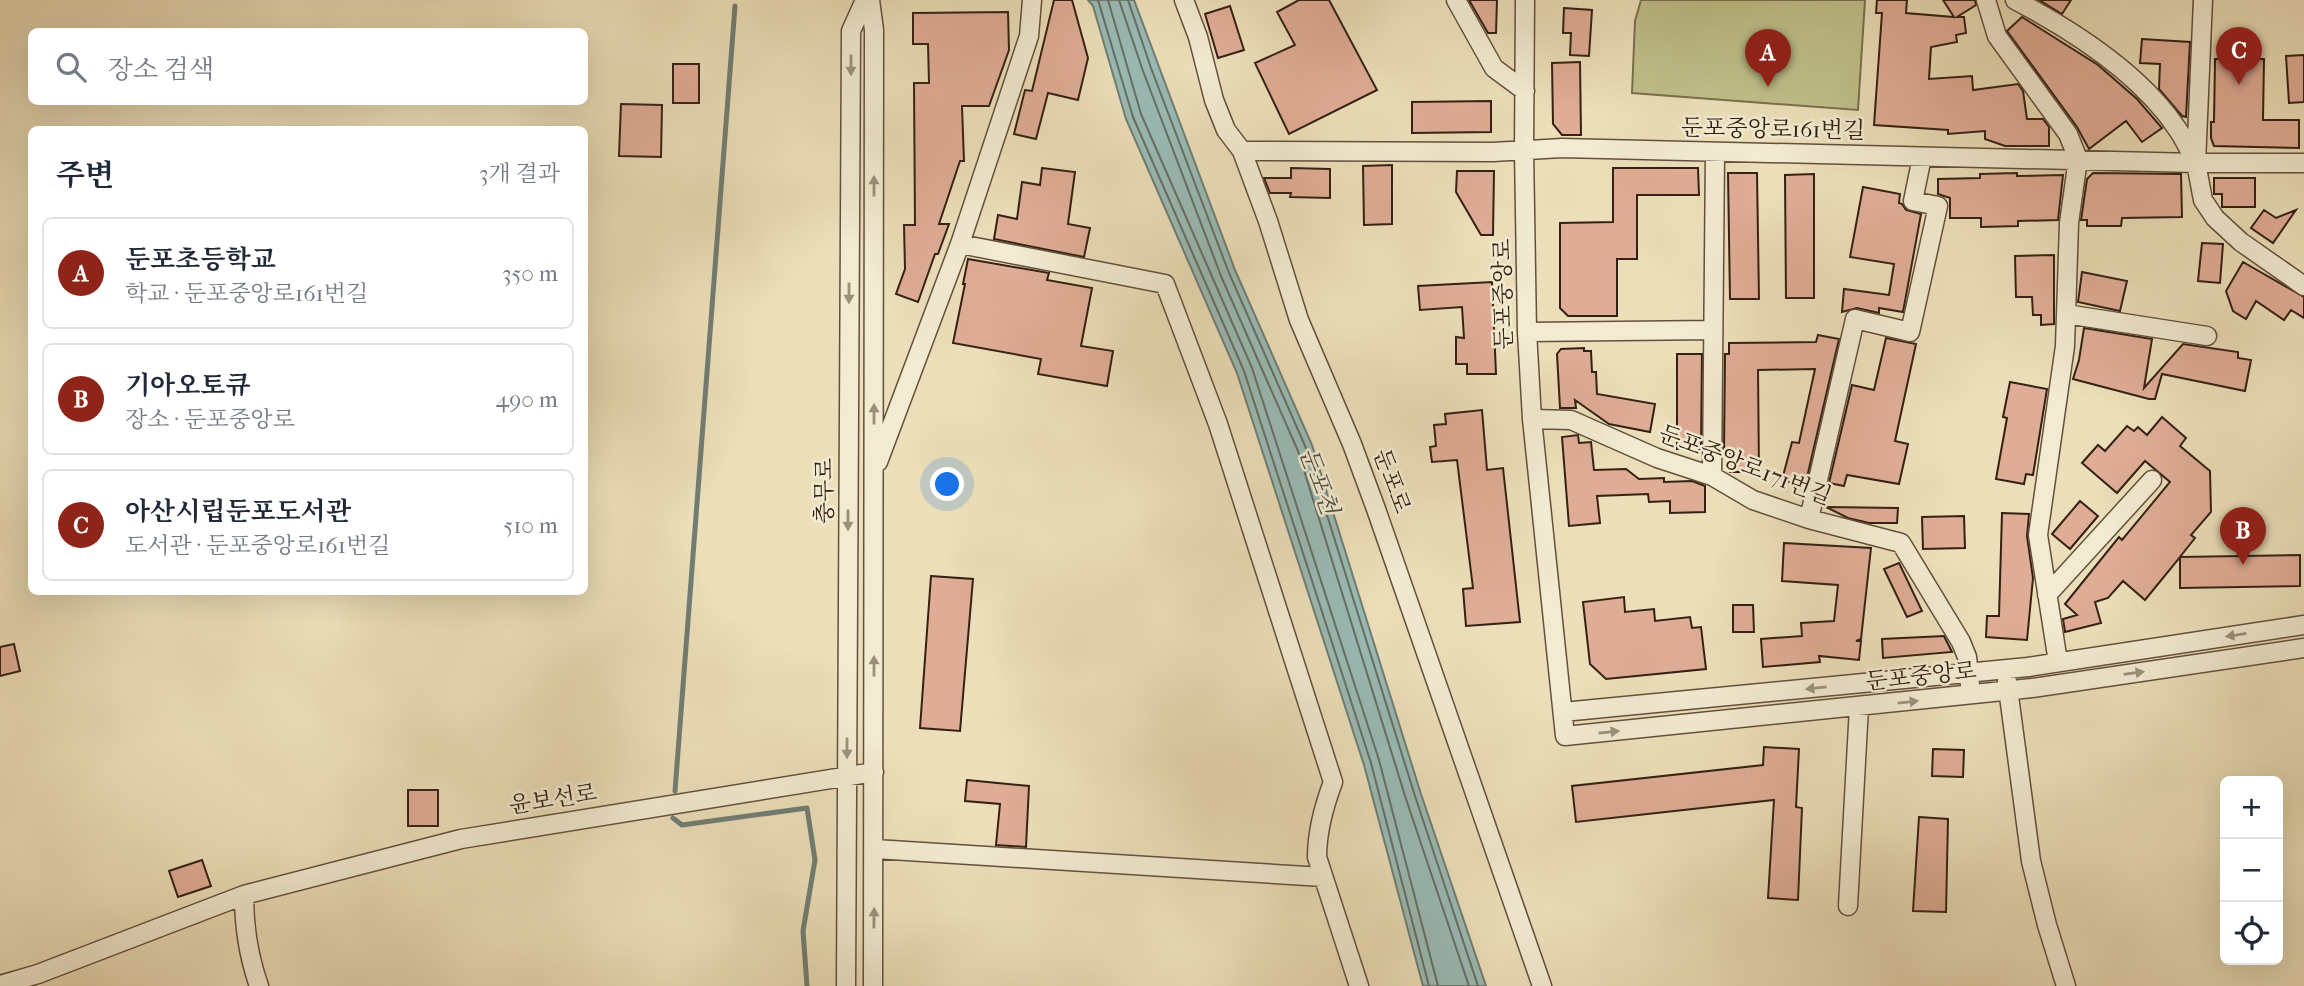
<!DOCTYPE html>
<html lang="ko">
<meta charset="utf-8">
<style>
:root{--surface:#fff;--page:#f6f6f7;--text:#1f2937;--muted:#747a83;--line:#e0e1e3;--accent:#8f2418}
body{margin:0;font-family:"IM FELL French Canon","Noto Serif KR",serif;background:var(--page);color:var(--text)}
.controls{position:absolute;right:21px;bottom:21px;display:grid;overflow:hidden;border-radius:10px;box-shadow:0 7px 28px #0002}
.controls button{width:63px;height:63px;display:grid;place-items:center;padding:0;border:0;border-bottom:2px solid var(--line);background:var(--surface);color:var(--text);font:35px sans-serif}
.you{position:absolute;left:948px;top:485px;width:24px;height:24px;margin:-18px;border:5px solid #fff;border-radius:50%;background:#1a73e8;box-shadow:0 0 0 10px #1a73e833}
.badge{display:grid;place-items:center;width:46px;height:46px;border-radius:50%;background:var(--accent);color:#fff;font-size:23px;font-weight:700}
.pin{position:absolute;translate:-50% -58px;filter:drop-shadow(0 2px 4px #0008)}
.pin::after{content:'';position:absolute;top:37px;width:24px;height:21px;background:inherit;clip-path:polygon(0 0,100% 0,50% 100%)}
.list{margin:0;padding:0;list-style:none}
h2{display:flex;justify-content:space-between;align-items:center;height:91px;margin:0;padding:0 28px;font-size:30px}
h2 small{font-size:23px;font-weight:400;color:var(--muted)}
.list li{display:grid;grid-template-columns:46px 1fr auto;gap:21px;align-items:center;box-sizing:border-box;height:112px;margin:0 14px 14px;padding:0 14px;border:2px solid var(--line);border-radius:10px}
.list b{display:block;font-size:26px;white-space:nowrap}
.list p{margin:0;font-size:23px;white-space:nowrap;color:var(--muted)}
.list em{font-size:23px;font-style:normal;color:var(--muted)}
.icon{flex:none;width:38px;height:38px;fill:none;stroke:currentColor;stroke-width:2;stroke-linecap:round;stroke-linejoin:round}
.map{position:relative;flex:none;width:2304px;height:986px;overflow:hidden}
.search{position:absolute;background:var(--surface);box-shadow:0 7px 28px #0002;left:28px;top:28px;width:560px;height:77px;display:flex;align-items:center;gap:18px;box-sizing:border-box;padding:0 24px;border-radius:10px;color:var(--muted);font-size:26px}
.panel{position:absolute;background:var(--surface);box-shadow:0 7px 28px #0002;left:28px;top:126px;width:560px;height:469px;border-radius:10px}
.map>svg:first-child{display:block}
</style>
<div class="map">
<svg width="2304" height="986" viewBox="0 0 2304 986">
<rect width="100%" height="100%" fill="#ebdeb8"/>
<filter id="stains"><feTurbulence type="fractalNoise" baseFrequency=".00286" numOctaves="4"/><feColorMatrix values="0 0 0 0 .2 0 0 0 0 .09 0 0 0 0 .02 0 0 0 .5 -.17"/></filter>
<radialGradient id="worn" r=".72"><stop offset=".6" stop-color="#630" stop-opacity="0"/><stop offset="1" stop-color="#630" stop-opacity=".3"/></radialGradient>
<path fill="#bfbf8a" stroke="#7a704e" stroke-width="2" d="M1641 0H1865L1858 110 1632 93 1635 21Z"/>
<path fill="#99bbb5" stroke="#717d74" stroke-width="2" d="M1088 0H1134L1235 270 1312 445 1421 794 1486 986H1423L1364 765 1237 373 1126 119 1093 6Z"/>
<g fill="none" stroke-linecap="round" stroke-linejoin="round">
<path stroke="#666e64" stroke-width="2" d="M1098 0 1133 117 1244 371 1371 763 1429 986
M1108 0 1141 114 1252 368 1379 760 1438 986
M1119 0 1143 71 1221 276 1298 451 1406 799 1469 986
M1128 0 1151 68 1229 273 1306 448 1415 796 1478 986"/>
<path stroke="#717d74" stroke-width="5" d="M675 791 735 6
M673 818 682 825 807 808 815 860 803 931 807 986"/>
</g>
<path fill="#dfac95" stroke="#342113" stroke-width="2" d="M1054 0H1072L1088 58 1078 100 1048 93 1036 139 1014 134 1025 90 1032 91Z
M1299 0H1329L1377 90 1289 134 1255 63 1295 45 1277 12Z
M1469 0H1497L1496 33H1488Z
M1877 0H1907L1906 13 1954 17 1943 0H1975L1976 5 1957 17H1964L1966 33 1956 35 1957 42 1931 47 1929 79 1972 76 1973 90 2018 84 2023 91 2027 119H2043L2049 127V146H2005L1985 139V131L1948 134V130L1874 125 1882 13H1876Z
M2039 0H2071L2062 14Z
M1230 6 1244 50 1218 58 1205 14Z
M1564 8 1592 10 1589 56 1570 55 1571 33H1563Z
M1008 12 1009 50 989 106H962L964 161H960L939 224H949L938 254H935L918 302 896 294 905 269 904 225H915L914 83H929L928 44H913V13Z
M2022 17 2098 65 2137 99 2162 128 2142 142 2126 121 2089 149 2077 127 2007 31Z
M2142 39 2190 42 2186 117 2182 116 2159 89 2160 64 2140 63Z
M2304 55V102L2289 103 2286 56Z
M2215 59H2264L2263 120H2299V148L2214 146 2211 138V122H2214Z
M1580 62 1581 135H1562L1553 124 1552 63Z
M673 64H699V103H673Z
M1491 101V132L1412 133V102Z
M621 104 662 105 661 157 619 156Z
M1392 165V224L1364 225 1363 166Z
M1042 168 1075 172 1068 224 1090 228 1084 257 994 239 998 215 1017 219 1022 182 1040 185Z
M1291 168 1330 169V198L1290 197 1291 193H1270L1264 178H1291Z
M1613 168H1698L1699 195H1637V259H1617V316H1568L1560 308V223L1613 222Z
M1457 171H1494L1493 235H1481L1456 192Z
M1728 173H1757L1759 299H1730Z
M2017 173V176L2063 175 2058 220 2018 221V226L1981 227V218H1950V198L1938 194V179L1980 178V174Z
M2093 173 2181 174 2182 217 2122 218 2121 226H2087V220H2081L2087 179Z
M1814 174V298H1786L1785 175Z
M2214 178H2255V207H2222V194H2214Z
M1863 187 1900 194 1899 203 1902 204 1906 210 1921 214 1903 312 1879 308V313L1857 308 1842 312 1844 289 1889 295 1894 264 1850 257Z
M2264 210 2276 218 2296 210 2273 243 2251 228Z
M2202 243 2223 244 2220 283 2198 281Z
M2054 255V324L2041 325V315H2033L2032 297H2016L2015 256Z
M968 259 1049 273 1047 280 1092 288 1081 346 1113 351 1107 386 1038 374 1041 359 953 343 965 284H963Z
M2243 262 2304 297V318L2291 310 2284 320 2256 301 2246 319 2233 311 2226 291Z
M2082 272 2127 281 2120 311 2078 302Z
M1492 282 1496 374H1467V364H1456V337L1464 338 1462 307 1420 310 1418 286Z
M2084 328 2152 339 2144 388 2183 344 2238 352V358L2251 360 2245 391 2162 374 2155 399H2149L2073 379 2079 360Z
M1818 335 1839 339 1805 486 1782 480 1792 442 1799 443 1815 369 1758 370 1759 472H1730V449H1724L1725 354H1729V343L1816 342Z
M1886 338 1916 344 1895 441 1908 444 1899 484 1847 475 1844 486 1829 483 1852 385 1874 390Z
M1584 348V351H1591L1592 372H1596L1597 394 1655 404 1650 432 1609 424 1575 400 1576 408H1560L1557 354 1561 349Z
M1677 354H1702L1701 449H1677Z
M2010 382 2047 389 2033 475 2026 474 2024 484 1996 479 2007 418 2003 417Z
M1482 410 1487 470 1503 468 1520 622 1466 626 1463 589 1473 588 1457 460 1432 462 1430 447 1436 446 1434 425 1446 424 1445 414Z
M2162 417 2186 438 2180 446 2210 471 2211 512 2191 535 2195 538 2180 557 2300 555V586L2180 588V557L2145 600 2123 581 2108 598 2095 602 2101 623 2065 632 2063 619 2077 615 2065 604 2119 537 2122 540 2170 482 2145 461 2117 493 2082 463 2098 445 2105 451 2127 426 2134 431 2138 427 2147 435Z
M1578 435 1579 443 1591 442 1594 470 1626 469 1639 479 1664 478V482L1692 481 1705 486V512L1670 513V501L1649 502 1648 494 1597 496 1600 523 1569 526 1562 437Z
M2080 501 2098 516 2070 549 2052 534Z
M1826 507 1898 508 1897 523H1869L1848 518Z
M2002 513 2029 514 2027 536 2033 578 2027 640 1986 637 1987 616H1999Z
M1964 516 1965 548 1923 549 1922 517Z
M1784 543 1871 548 1861 639 1856 641H1861L1859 660 1819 656 1820 662 1763 667 1761 639 1802 636 1801 623 1834 621 1838 585 1782 581Z
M1899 563 1922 611 1907 617 1884 569Z
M931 576 973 579 960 731 920 728Z
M1624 597 1625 612 1654 609 1655 621 1690 617 1692 628 1701 627 1706 669 1606 679 1590 664 1583 602Z
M1733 605H1753L1754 632H1733Z
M1944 636 1952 652 1883 658 1882 639Z
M14 644 20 671 0 676V647Z
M1764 747 1799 749 1796 807 1802 808 1798 900 1768 898 1774 800 1576 822 1572 786 1763 765Z
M1933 749 1964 750 1963 777 1932 776Z
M967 780 1029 786 1026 847 996 845 1000 804 965 801Z
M408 790H438V826H408Z
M1919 817 1948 819 1946 912 1913 911Z
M202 860 211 886 178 897 169 871Z"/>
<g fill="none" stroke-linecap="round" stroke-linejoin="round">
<defs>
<path id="minor" d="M870 0 874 30 873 986
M1184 0 1198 37 1214 100 1226 130 1242 151 1268 221 1299 320 1352 444 1376 509 1542 986
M1456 0 1494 68 1525 91
M1525 0 1524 150 1527 332 1532 419 1565 736 2032 688 2304 648
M1986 0 1997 36 2068 134 2078 159 2069 223 2065 346 2038 535 2058 662
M2015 0C2072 30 2142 75 2178 130 2185 140 2190 152 2196 163
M2203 0 2196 163 2203 200 2215 218 2241 242 2304 286
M1242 151 1493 152 1562 148 2196 163H2304
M960 244 1165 284 1218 424 1333 782C1324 806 1317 831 1317 857L1359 986
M2066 314 2207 336
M1527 332 1713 330
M1532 419 1571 420 1657 458 1712 476 1753 500 1809 519 1901 543 1961 642 1967 657 1970 685
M878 462 960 244 1029 36 1032 0
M1712 476 1715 153
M1809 519 1855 319 1910 332 1938 206 1913 201 1922 157
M2047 595 2152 480
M2007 681 2031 861 2047 925 2066 986
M1563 712 2028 667 2304 625
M875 849 1323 877
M244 895C244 928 248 955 259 986
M1848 906 1859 707
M0 985 38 974 244 895 461 839 874 772
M846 986 851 31 865 0"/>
</defs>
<use href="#minor" stroke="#62503c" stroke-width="21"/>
<use href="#minor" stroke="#f2ead1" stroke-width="18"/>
</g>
<defs><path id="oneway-solid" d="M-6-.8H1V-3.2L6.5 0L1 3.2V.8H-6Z" transform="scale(1.75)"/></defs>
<g fill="#9c907c">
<use href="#oneway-solid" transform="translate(851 65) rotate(90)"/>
<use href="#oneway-solid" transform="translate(874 186) rotate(-90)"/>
<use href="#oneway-solid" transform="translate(849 293) rotate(90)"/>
<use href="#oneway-solid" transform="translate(874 414) rotate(-90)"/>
<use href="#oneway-solid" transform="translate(848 520) rotate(90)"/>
<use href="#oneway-solid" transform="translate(2236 635) rotate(171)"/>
<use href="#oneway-solid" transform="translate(874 666) rotate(-90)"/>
<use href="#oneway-solid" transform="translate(2134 673) rotate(-8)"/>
<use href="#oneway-solid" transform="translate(1816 688) rotate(174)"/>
<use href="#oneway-solid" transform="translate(1908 702) rotate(-6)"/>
<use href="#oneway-solid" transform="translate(1609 732) rotate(-6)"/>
<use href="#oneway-solid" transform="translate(847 748) rotate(90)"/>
<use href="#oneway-solid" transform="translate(874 918) rotate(-89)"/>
</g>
<g text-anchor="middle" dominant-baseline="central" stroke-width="5" stroke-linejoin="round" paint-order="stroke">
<g font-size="23" fill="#342113" stroke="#f2ead1">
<text transform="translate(1773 129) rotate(1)">둔포중앙로161번길</text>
<text transform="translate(1503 294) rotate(-91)">둔포중앙로</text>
<text transform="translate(1745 465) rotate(21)">둔포중앙로171번길</text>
<text transform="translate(1392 481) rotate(70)">둔포로</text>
<text transform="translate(824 491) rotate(-90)">충무로</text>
<text transform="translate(1921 676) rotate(-6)">둔포중앙로</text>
<text transform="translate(553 799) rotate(-9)">윤보선로</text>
</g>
<g font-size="24" font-style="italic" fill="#524f44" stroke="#f2ead1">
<text transform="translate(1319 481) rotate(70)">둔포천</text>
</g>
</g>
<rect width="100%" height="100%" filter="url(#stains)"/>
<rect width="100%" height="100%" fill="url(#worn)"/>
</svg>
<div class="controls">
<button>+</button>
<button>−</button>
<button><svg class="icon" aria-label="locate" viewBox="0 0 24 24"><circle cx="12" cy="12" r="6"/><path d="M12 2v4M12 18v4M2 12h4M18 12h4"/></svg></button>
</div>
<div class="you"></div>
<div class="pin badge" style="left:1768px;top:87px">A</div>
<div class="pin badge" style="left:2243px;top:565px">B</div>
<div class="pin badge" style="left:2239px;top:85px">C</div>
<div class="search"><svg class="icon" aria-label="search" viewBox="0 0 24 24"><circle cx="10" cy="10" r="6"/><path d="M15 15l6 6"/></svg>장소 검색</div>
<section class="panel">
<h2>주변<small>3개 결과</small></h2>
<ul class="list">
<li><span class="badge">A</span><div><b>둔포초등학교</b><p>학교 · 둔포중앙로161번길</p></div><em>350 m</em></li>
<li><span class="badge">B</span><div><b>기아오토큐</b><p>장소 · 둔포중앙로</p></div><em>490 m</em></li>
<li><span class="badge">C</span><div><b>아산시립둔포도서관</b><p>도서관 · 둔포중앙로161번길</p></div><em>510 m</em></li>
</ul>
</section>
</div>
